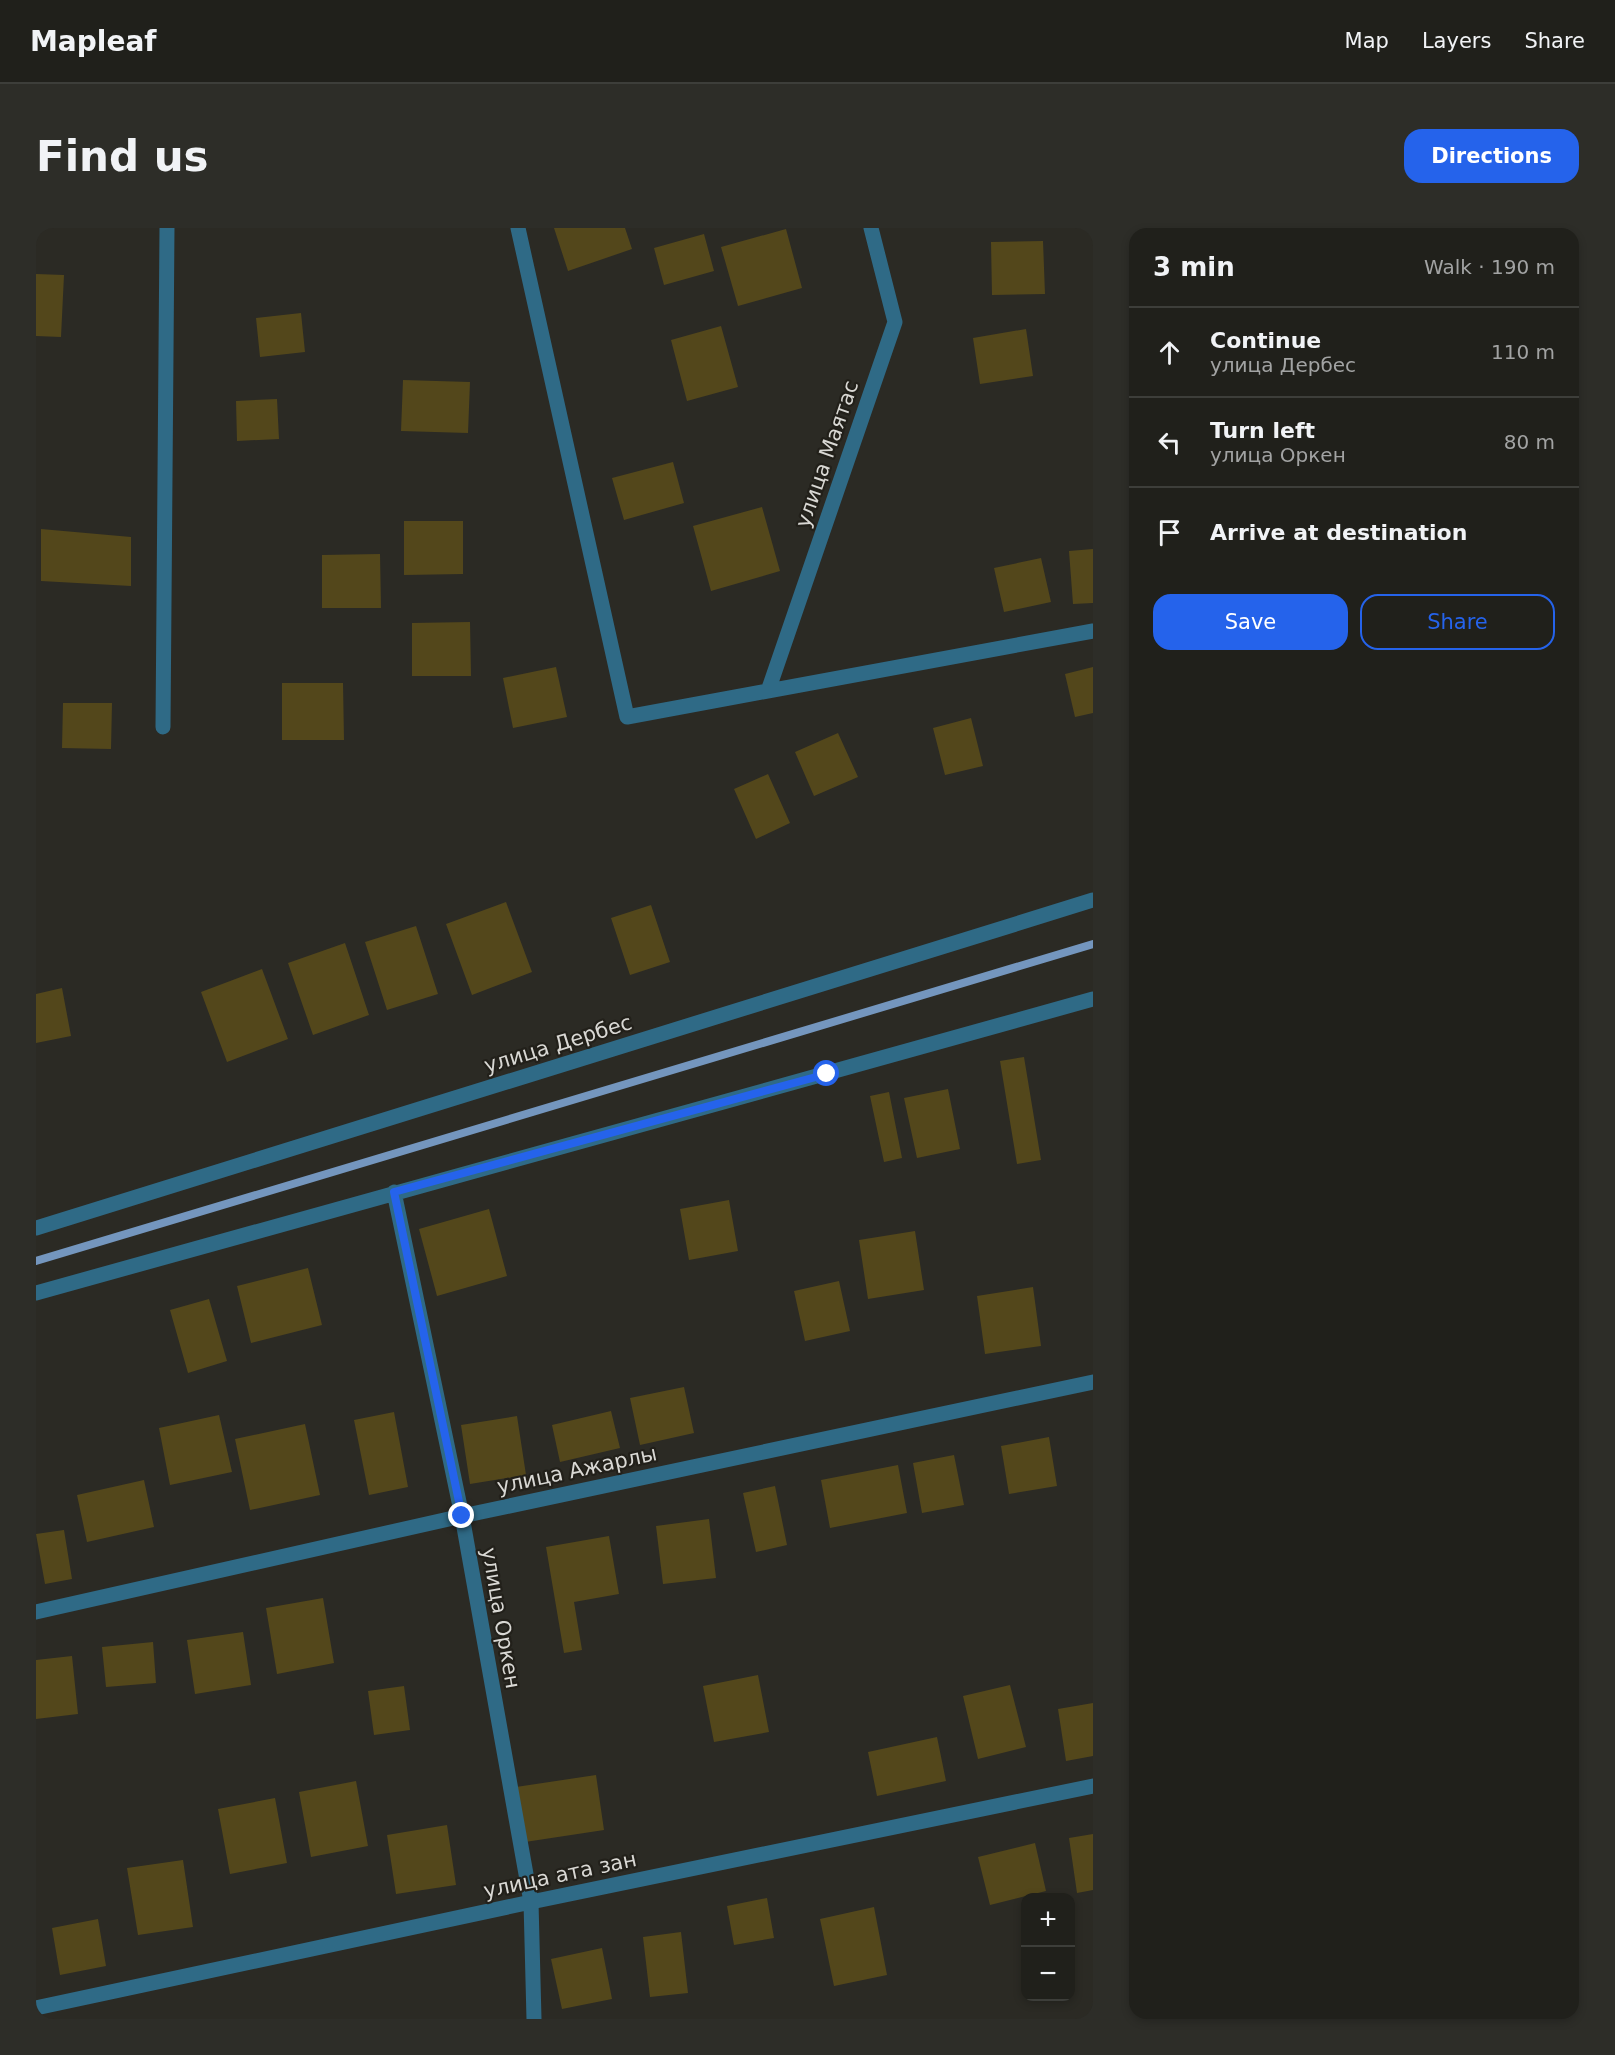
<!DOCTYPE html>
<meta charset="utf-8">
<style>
:root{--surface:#20201b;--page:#2d2d28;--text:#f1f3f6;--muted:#a2a3a3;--line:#3d3e3a;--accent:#2563eb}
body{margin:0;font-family:"DejaVu Sans",sans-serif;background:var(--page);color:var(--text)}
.controls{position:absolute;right:18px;bottom:18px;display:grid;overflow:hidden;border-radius:12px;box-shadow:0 3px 9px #0003}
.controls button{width:54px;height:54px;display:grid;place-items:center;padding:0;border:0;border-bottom:2px solid var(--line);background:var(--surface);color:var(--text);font:30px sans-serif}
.stop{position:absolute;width:18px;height:18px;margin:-14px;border:4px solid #2563eb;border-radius:50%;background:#fff}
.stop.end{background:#2563eb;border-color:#fff;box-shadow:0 2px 6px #0008}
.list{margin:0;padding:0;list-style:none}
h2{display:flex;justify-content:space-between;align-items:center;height:78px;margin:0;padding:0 24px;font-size:26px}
h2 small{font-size:20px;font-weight:400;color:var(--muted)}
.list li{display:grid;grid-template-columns:39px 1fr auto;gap:18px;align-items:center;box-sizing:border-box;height:90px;padding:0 24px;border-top:2px solid var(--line)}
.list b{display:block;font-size:22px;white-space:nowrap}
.list p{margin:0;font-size:20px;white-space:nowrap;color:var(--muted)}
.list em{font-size:20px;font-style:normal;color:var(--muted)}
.actions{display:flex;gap:12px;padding:18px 24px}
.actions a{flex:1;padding:14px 0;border:2px solid var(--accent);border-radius:18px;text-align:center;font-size:21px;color:var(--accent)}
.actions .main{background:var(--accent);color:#fff}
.icon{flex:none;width:33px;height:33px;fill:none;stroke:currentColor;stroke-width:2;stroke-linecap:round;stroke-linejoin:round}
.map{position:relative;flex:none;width:1057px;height:1791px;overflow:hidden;border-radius:18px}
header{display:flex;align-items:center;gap:36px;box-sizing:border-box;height:84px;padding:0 30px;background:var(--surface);border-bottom:2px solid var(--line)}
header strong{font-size:28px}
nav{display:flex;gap:33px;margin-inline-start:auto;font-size:21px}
.intro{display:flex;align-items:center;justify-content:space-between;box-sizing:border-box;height:144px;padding:0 36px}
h1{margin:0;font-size:42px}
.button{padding:15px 27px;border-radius:18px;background:var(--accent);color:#fff;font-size:21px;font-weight:700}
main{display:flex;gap:36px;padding:0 36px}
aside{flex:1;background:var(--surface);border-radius:18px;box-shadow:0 3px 9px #0003}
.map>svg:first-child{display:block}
</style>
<header>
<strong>Mapleaf</strong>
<nav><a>Map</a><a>Layers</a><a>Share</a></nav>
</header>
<div class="intro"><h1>Find us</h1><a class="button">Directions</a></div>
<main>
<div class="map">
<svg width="1057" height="1791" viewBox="0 0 1057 1791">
<rect width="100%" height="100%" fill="#2b2a24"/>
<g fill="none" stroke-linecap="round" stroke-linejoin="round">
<path stroke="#7496be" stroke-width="8" d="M0 1033 1057 716"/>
</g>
<path fill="#53471b" d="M518 0H589L596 21 532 43Z
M750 1 766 60 702 78 685 19Z
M668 6 678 43 628 57 618 20Z
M1007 13 1009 66 956 67 955 14Z
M0 46 28 47 25 109 0 108Z
M265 85 269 124 224 129 220 90Z
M685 98 702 159 651 173 635 112Z
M990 101 997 148 944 156 937 110Z
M367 152 434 154 432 205 365 203Z
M241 171 243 211 201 213 200 173Z
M637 234 648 275 588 292 576 250Z
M726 279 744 343 675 363 657 298Z
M368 293H427V346L368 347Z
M5 301 95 309V358L5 353Z
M1057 321V375L1037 376 1033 323Z
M344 326 345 380H286V327Z
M1005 330 1015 374 968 384 958 340Z
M434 394 435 448H376V395Z
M520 439 531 489 477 500 467 450Z
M1057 439V485L1039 489 1029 446Z
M246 455H307L308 512H246Z
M27 475H76L75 521 26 520Z
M935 490 947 538 909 547 897 500Z
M802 505 822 549 778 568 759 524Z
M732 546 754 595 720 611 698 561Z
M470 674 496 744 436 767 410 696Z
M615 677 634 734 594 747 575 690Z
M380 698 402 766 351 782 329 714Z
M309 715 333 787 277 807 252 735Z
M226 741 252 811 191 834 165 764Z
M26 760 35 808 0 815V766Z
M988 829 1005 932 981 936 964 833Z
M912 861 924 921 881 930 868 870Z
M853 864 866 930 848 934 834 868Z
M693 972 702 1023 653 1032 644 981Z
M453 981 471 1048 401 1068 383 1001Z
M879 1003 888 1062 832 1071 823 1012Z
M272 1040 286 1097 215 1115 201 1058Z
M803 1053 814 1103 769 1113 758 1063Z
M997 1059 1005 1118 949 1126 941 1068Z
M173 1071 191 1133 152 1145 134 1082Z
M648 1159 658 1205 604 1217 594 1170Z
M575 1183 584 1220 524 1234 516 1197Z
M358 1184 372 1259 333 1267 318 1192Z
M183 1187 196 1244 134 1257 123 1200Z
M481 1188 490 1247 434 1256 425 1197Z
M269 1196 284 1267 214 1282 199 1211Z
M1013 1209 1021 1258 973 1266 965 1218Z
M918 1227 928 1277 886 1285 877 1235Z
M862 1237 871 1285 794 1300 785 1252Z
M108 1252 118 1299 51 1314 41 1267Z
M739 1258 751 1317 720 1324 707 1265Z
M673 1291 680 1350 627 1356 620 1298Z
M28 1302 36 1351 9 1356 0 1306Z
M573 1308 583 1366 538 1374 546 1422 528 1425 510 1319Z
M287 1370 298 1435 241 1446 230 1380Z
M207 1404 215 1457 159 1466 151 1412Z
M117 1414 120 1455 70 1459 66 1419Z
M36 1428 42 1486 0 1491V1432Z
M722 1447 733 1504 678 1514 667 1458Z
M974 1457 990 1519 942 1531 927 1468Z
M368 1458 374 1502 338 1507 332 1463Z
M1057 1475V1528L1030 1533 1022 1481Z
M901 1509 910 1553 841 1568 832 1524Z
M560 1547 568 1602 489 1614 480 1559Z
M320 1553 332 1618 275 1629 263 1564Z
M239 1570 251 1635 194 1646 182 1581Z
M411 1597 420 1657 360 1666 351 1607Z
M1057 1606V1662L1041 1665 1033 1610Z
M999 1615 1010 1663 954 1677 942 1629Z
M147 1632 157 1699 102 1707 91 1640Z
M731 1670 738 1710 698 1717 691 1678Z
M838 1679 851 1747 798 1758 784 1691Z
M62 1691 70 1738 24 1747 16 1700Z
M645 1704 652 1765 614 1769 607 1709Z
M566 1720 576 1771 526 1781 515 1731Z"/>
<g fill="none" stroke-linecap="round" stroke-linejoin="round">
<path stroke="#2f6a86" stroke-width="15" d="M482 0 591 489 1057 403
M732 463 859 94 835 0
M127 499 131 0
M358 964 426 1288 495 1674 498 1791
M0 1000 1057 672
M0 1065C352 965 705 870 1057 771
M0 1384 426 1288 1057 1154
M0 1780 495 1674 1057 1558"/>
</g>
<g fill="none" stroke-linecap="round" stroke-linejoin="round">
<path stroke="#2563eb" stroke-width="8" d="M426 1288 358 964 791 846"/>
</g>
<g text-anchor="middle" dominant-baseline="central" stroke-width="4.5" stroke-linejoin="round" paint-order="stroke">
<g font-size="21" fill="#d9d8d4" stroke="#22201a">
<text transform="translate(791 226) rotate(-71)">улица Маятас</text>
<text transform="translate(522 816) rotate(-17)">улица Дербес</text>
<text transform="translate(541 1242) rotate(-12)">улица Ажарлы</text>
<text transform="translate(465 1390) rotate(80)">улица Оркен</text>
<text transform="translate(524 1647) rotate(-12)">улица ата зан</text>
</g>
</g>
</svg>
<div class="controls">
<button>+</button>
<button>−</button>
</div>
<div class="stop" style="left:791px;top:846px"></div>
<div class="stop end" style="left:426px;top:1288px"></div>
</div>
<aside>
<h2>3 min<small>Walk · 190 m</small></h2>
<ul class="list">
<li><svg class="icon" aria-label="ahead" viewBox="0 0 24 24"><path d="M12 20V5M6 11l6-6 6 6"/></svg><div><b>Continue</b><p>улица Дербес</p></div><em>110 m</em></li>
<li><svg class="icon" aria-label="left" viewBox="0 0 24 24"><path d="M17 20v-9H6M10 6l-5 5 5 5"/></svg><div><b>Turn left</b><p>улица Оркен</p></div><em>80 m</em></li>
<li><svg class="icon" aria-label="arrive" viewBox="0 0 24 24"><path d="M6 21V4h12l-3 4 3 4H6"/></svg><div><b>Arrive at destination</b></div></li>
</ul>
<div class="actions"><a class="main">Save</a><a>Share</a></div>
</aside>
</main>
